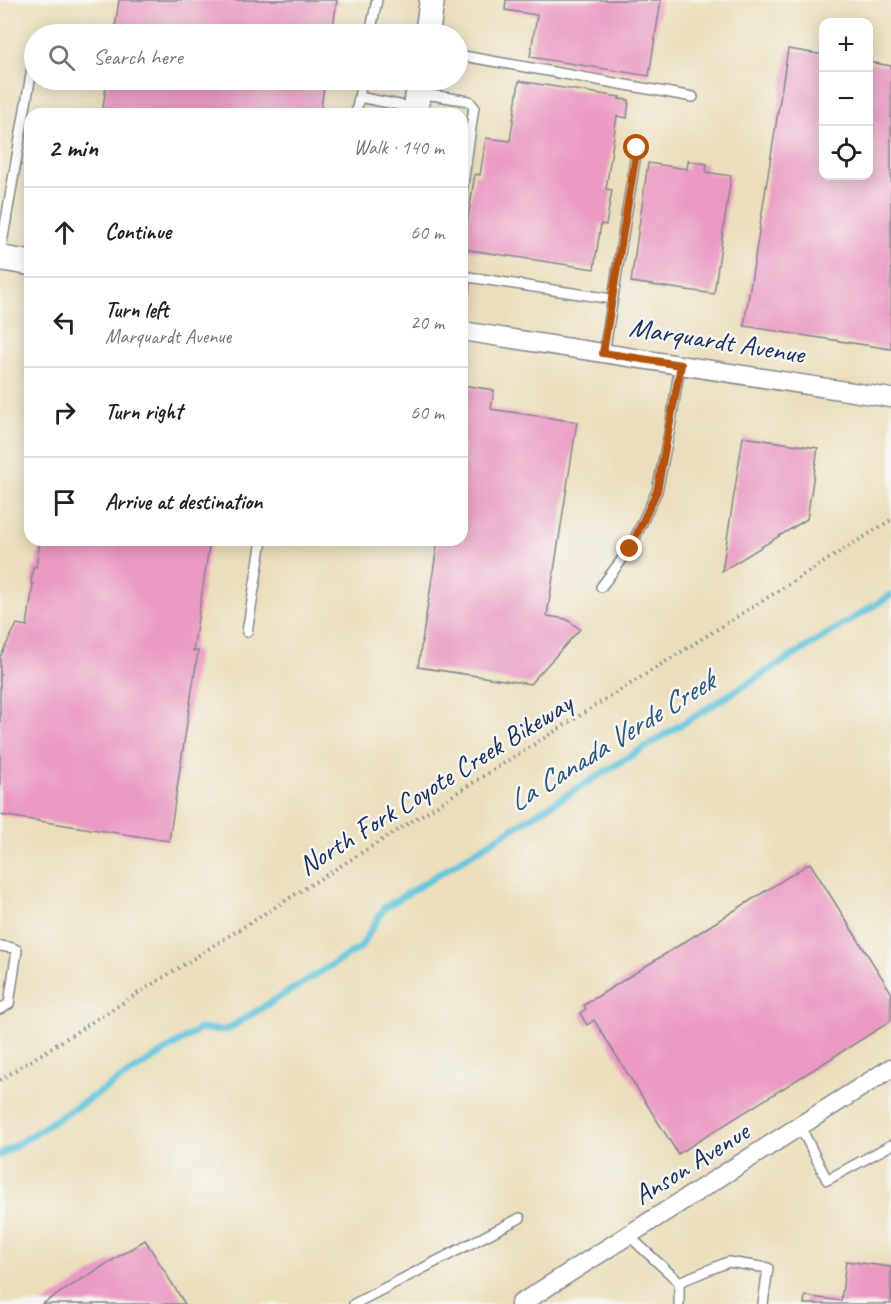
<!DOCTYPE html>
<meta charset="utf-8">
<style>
:root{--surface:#fff;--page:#f2f2f2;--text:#222;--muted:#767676;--line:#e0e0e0}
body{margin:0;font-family:Caveat,sans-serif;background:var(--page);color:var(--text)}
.controls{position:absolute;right:18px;top:18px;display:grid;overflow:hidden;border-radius:12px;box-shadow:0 3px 15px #0003}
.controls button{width:54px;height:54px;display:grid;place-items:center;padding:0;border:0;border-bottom:2px solid var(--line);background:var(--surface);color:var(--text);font:30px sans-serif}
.stop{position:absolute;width:18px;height:18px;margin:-14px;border:4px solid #b45309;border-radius:50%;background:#fff}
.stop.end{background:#b45309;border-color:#fff;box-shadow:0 2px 6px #0008}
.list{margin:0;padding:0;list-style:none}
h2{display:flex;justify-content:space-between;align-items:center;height:78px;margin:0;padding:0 24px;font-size:26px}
h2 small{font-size:20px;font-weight:400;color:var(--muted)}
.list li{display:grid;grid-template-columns:39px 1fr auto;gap:18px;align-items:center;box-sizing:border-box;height:90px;padding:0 24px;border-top:2px solid var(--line)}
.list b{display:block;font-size:22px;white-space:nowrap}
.list p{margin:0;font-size:20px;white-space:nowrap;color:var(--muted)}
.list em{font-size:20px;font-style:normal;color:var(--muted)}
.icon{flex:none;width:33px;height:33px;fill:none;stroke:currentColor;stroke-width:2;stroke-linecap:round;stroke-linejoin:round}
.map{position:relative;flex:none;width:891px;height:1304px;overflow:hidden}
.search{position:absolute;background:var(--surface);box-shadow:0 3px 15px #0003;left:24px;top:24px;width:444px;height:66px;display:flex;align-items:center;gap:15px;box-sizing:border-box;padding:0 21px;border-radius:33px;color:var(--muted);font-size:22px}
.panel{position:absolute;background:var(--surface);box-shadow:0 3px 15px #0003;left:24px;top:108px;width:444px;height:438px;border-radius:18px}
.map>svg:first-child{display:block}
</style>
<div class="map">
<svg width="891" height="1304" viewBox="0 0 891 1304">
<rect width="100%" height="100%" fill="#f6f6f2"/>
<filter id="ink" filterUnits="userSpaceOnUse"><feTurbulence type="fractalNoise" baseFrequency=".0167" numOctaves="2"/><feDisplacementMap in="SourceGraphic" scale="12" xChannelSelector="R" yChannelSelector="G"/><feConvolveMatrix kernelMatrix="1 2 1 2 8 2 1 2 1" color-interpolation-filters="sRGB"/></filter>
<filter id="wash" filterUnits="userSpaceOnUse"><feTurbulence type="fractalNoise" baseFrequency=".008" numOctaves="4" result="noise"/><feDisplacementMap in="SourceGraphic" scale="24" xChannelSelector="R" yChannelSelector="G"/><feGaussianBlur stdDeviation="1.35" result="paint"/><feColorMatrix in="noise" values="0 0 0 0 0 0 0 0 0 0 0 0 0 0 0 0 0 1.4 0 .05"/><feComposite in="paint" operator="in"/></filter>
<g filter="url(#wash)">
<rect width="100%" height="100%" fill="#ebdebb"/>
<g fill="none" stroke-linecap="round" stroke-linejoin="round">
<path stroke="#5fc4dc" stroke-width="7" d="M0 1155 200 1029 226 1030 361 947 384 908 891 595"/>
</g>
<g id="blocks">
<path fill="#ea99c2" d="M119 0H337L332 34H114Z
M506 0H661L649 76 530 57 537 15 505 10Z
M788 49 824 55V176H868V62L891 66V349L744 326Z
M107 80H325L320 114H102Z
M519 81 620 97 619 99 629 100 627 118 617 116 606 189 612 190 606 225 601 224 594 269 463 249 475 174 480 175 486 138 510 141Z
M688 161 707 164 706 172 731 176 714 294 631 282 648 163 687 169Z
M462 385 494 390 491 409 577 422 547 616 566 619 580 629 530 684 418 667 438 540H462Z
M743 437 818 448 807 519 722 571Z
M40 540H210L193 651H198L169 841 0 815V657L17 624 27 626 33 584H31L33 567H36Z
M810 863 891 992V1021L678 1154 594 1020 587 1025 580 1013 586 1009 584 1005Z
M145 1240 185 1304H42Z
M846 1261 891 1267V1304H804L805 1296 841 1301Z"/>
</g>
</g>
<g filter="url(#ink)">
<use href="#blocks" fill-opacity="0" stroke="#83868c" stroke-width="1.5"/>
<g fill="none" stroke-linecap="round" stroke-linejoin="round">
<defs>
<path id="service" d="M370 34 377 0
M458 55 693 97
M418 93 469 101 474 107 462 191
M359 97 414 108
M356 114 362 80
M0 255 34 57
M462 276 612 299
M462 306 466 276
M604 353 637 148
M601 587 630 549 657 491 670 428 680 365
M247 632 262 540
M0 946 13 948 17 950 9 1004 0 1009
M800 1126 827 1180 891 1145
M628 1235 679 1282 728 1262 768 1268 763 1304
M679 1282V1304
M354 1304 520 1218"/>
<path id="minor" d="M462 331 891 398
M520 1304 891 1068"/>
<path id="tertiary" d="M427 34 432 0
M415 114 420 80
M0 258 30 263"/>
</defs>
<use href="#service" stroke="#83868c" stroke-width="12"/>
<use href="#minor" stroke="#83868c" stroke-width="21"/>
<use href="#tertiary" stroke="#83868c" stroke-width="27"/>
<path stroke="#83868c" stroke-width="4" stroke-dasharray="1.5 4.5" stroke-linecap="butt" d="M0 1080 891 520"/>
<use href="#service" stroke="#fff" stroke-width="9"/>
<use href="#minor" stroke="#fff" stroke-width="18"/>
<use href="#tertiary" stroke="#fff" stroke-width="24"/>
</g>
</g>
<g fill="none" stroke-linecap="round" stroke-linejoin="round" filter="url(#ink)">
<path stroke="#b45309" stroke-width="8" d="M630 549 657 491 681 365 603 353 637 148"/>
</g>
<g text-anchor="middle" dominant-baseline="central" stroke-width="5" stroke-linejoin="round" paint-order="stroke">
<g font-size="28" fill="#1b2f5e" stroke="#f6f6f2">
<text transform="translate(717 340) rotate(9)">Marquardt Avenue</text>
<text transform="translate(435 784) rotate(-32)">North Fork Coyote Creek Bikeway</text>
<text transform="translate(691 1163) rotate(-32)">Anson Avenue</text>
</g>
<g font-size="30" font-style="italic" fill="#2c547e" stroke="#f6f6f2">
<text transform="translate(611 741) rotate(-32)">La Canada Verde Creek</text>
</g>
</g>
</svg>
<div class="controls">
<button>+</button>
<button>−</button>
<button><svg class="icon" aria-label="locate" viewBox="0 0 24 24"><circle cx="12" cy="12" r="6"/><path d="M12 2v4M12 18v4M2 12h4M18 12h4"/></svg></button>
</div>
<div class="stop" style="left:637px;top:148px"></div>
<div class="stop end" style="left:630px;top:549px"></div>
<div class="search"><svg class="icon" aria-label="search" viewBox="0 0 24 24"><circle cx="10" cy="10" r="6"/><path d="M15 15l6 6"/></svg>Search here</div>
<section class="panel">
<h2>2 min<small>Walk · 140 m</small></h2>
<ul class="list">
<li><svg class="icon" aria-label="ahead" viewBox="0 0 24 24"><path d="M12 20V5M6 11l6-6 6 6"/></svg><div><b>Continue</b></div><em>60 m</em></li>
<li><svg class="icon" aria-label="left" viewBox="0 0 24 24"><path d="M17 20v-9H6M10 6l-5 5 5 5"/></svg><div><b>Turn left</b><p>Marquardt Avenue</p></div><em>20 m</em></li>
<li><svg class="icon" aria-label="right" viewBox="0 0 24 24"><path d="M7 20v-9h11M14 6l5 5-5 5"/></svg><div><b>Turn right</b></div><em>60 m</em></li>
<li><svg class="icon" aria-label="arrive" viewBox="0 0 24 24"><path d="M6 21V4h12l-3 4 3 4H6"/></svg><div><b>Arrive at destination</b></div></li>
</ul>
</section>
</div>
